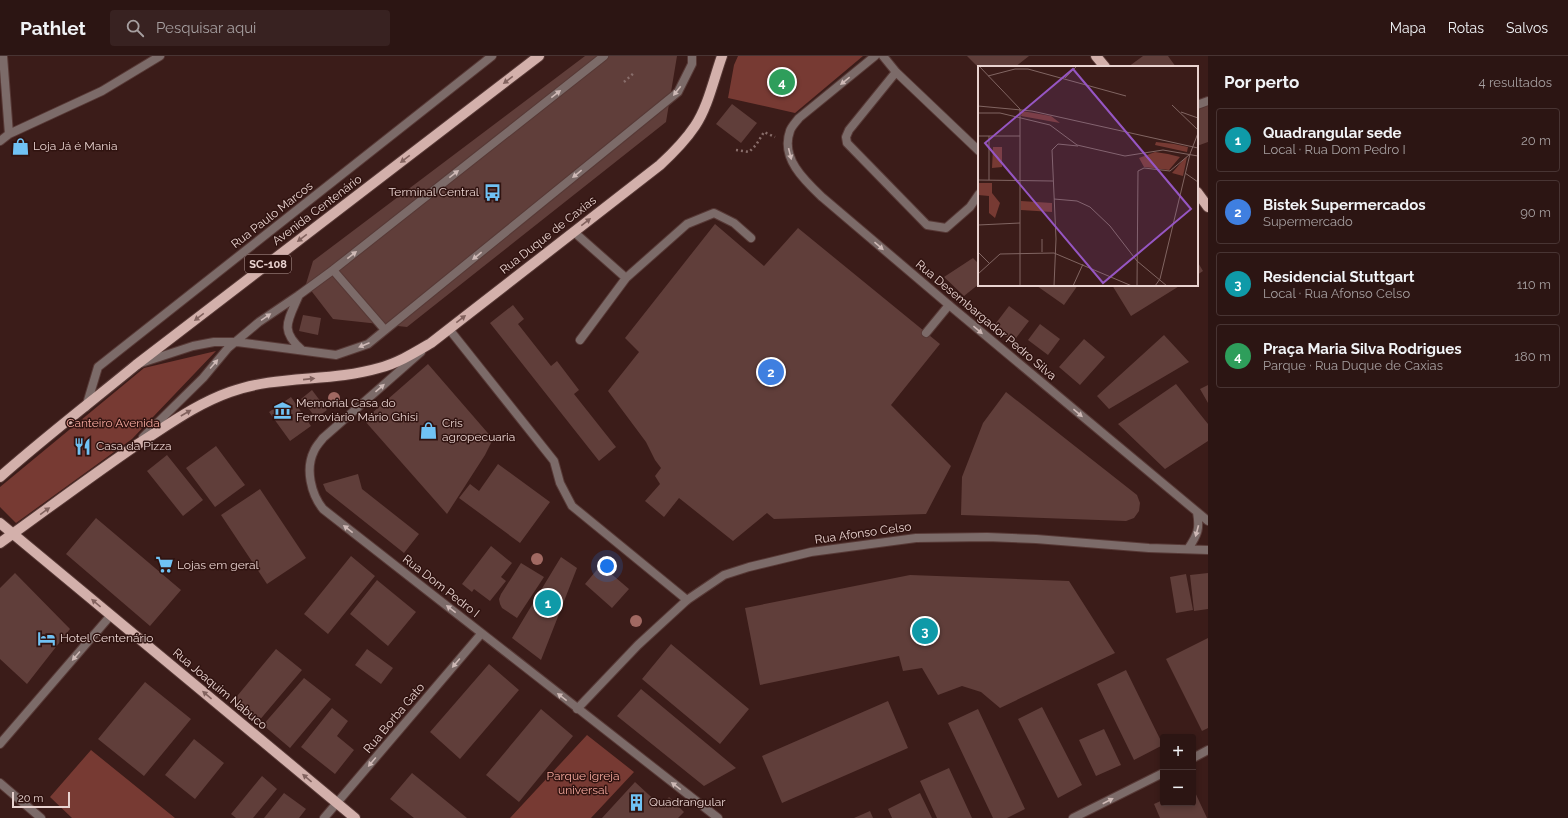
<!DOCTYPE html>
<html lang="pt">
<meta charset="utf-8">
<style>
:root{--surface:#2c1513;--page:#382221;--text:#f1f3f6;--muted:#a69fa0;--line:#483433;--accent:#70c2f4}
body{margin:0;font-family:Raleway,sans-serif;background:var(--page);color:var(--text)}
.controls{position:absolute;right:12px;bottom:12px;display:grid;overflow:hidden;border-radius:4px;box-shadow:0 2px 6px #0003}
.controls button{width:36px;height:36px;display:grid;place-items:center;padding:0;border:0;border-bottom:1px solid var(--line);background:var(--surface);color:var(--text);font:20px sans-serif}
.scale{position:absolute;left:12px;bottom:10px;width:58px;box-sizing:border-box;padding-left:4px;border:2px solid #e9d3d0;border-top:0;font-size:11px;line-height:14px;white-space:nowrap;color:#e9d3d0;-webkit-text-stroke:3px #301310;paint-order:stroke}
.you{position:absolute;left:607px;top:510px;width:14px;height:14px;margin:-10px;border:3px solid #fff;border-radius:50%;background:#1a73e8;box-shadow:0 0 0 6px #1a73e833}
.badge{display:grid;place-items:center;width:26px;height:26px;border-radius:50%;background:var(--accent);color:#fff;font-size:13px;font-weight:700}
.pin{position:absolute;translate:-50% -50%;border:2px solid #fff;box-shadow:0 1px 4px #0006}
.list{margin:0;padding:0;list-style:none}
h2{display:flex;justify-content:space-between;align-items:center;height:52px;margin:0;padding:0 16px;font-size:17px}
h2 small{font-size:13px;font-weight:400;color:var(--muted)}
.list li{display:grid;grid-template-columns:26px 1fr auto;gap:12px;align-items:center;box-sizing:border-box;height:64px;margin:0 8px 8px;padding:0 8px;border:1px solid var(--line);border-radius:4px}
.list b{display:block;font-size:15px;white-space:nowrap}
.list p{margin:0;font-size:13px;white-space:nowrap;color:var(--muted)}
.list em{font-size:13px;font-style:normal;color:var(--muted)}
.icon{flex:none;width:22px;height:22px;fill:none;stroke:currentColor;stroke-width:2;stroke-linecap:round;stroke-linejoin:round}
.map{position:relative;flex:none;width:1208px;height:762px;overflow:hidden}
header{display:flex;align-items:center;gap:24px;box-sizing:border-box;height:56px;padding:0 20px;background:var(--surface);border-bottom:1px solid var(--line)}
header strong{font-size:19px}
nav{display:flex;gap:22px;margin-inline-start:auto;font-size:14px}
.search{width:280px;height:36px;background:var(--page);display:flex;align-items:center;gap:10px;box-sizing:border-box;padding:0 14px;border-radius:4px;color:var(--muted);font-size:15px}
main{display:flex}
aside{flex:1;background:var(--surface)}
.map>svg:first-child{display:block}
</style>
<header>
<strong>Pathlet</strong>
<div class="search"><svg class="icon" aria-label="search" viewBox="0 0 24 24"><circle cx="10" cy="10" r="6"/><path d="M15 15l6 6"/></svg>Pesquisar aqui</div>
<nav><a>Mapa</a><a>Rotas</a><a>Salvos</a></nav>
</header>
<main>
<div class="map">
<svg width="1208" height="762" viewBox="0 0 1208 762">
<rect width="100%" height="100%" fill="#3b1c19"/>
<path fill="#773a33" d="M738 0H863L795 57 728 42 734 9Z
M216 295 132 383 16 467 0 451V431L144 312Z
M587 679 634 716 591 762H510Z
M91 694 175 762H72L50 741Z"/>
<path fill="#603e3a" d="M585 0H677L666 66 407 271 333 263 306 228 313 205Z
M967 0H1029L1015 11 979 12Z
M1143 0H1168L1176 11H1128Z
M732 48 757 67 741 87 716 68Z
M1208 48V86L1197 90V53Z
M715 168 764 210 798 172 940 288 891 349 951 410 926 458 774 463 767 457 733 485 679 442 664 461 645 445 660 428 655 420 661 412 655 404 646 386 608 335 639 296 625 282Z
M973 202 979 208V228L964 240 944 221Z
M1197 205 1203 215 1197 219Z
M1038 229H1078L1064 249 1037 230Z
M1112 229H1181L1131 260Z
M513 249 524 263 518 268 551 310 557 305 579 334 574 338 616 391 599 405 490 267Z
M1009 250 1029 265 1013 286 993 271Z
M303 259 321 262 318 279 299 275Z
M1040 268 1060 283 1048 299 1028 284Z
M1164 279 1189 306 1109 353 1097 340Z
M1084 283 1105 301 1080 329 1059 311Z
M428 308 493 383 485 399 447 458 364 364Z
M1176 328 1208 368V385L1165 413 1118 368Z
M1208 329V347L1200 333Z
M312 334 327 354 316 362 301 343Z
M1006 336 1137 439 1140 447 1139 455 1134 462 1126 465 961 459 962 421 983 367Z
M291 341 311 370 290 385 269 356Z
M216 390 245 429 215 451 186 412Z
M167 399 203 444 183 460 147 415Z
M498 408 550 446 520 487 459 442 470 428 479 435Z
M358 418 362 433 419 478 404 497 326 435 323 428Z
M260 433 306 502 267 528 221 459Z
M96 462 181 534 150 570 66 498Z
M491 490 512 507 501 521 506 525 490 545 474 533 472 536 462 528Z
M351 500 375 520 328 578 304 558Z
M561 501 577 512 541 604 512 582Z
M521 507 544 521 517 562 502 552 500 548 499 543 501 538Z
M601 509 629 533 612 552 585 528Z
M15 517 70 573 27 628 0 603V532Z
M1208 517V553L1194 555 1190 519Z
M1186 518 1193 554 1176 557 1170 521Z
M910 519 1069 525 1115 597 1000 652 981 636 962 630 938 639 922 612 903 615 899 600 760 629 745 552Z
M377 524 416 556 388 590 350 558Z
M1208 582V672L1202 675 1166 603Z
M671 588 749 653 720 688 642 623Z
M276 593 302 614 258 666 233 645Z
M367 593 393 612 381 628 355 609Z
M489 608 519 634 460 703 430 676Z
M1126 614 1163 689 1134 704 1097 628Z
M304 622 331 643 290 692 263 669Z
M145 626 191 663 144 720 98 683Z
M641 633 736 712 704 730 617 660Z
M888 645 908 692 782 747 762 700Z
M1042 651 1082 729 1058 742 1018 663Z
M332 652 348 665 337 680 354 694 335 718 301 691Z
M541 653 573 680 519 746 486 719Z
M978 653 1025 753 1007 762H993L948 667Z
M1104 673 1121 709 1096 720 1079 684Z
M194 683 224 707 195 743 165 719Z
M949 712 972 762H937L920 725Z
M412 717 467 762H414L390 743Z
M262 720 277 733 253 762H236L231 758Z
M635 726 661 750 669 741 684 756 678 762H602Z
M1193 732 1207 762H1160L1154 748 1163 744V747H1193Z
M284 737 306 753 299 762H264Z
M920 737 932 762H892L888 753Z
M870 755 873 762H854Z"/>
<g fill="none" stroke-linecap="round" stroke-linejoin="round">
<defs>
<path id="service" d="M883 0 896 16 979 95
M896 16 849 74 846 81 847 87 927 169 946 172 970 151 979 138
M1197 49 1208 45
M574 176 626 222
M333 214 385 274
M299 239C288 265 279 274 302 294
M449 273 554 405 560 427 572 450 687 544
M926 277 949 249
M580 284 626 222 687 168 714 157 734 167 751 182
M141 307 193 290 214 286H237L336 299 368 288 678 36 692 8V0
M143 381 203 322 228 292 259 266 299 239 333 214 604 0"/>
<path id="pedestrian" d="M86 351 98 311 492 0"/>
<path id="minor" d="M3 0 9 78
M0 85 9 78 102 35 160 0
M0 688 111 559
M0 727 41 762"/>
<path id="tertiary" d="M875 0 799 62C796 66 791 71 790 75 780 102 805 125 822 141L949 249 1208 465
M421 296 323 382C320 386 316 390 314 395 305 413 311 438 323 453L718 762
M1188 493C1198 478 1200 473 1197 456
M577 653 638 589 687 544 724 519 749 511 811 496 916 482 987 481 1036 483 1149 492 1208 494
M1193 702 1208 694
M324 762 481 578
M1073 762 1163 717"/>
<path id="primary" d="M1096 0 1105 11
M1197 136 1208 151
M0 421C44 382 91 346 136 309L539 0
M0 467 355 762
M0 487C46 454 91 420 138 388 168 369 196 348 230 336 276 319 331 326 379 312 398 307 414 297 431 287L660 109C673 97 685 85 695 70 708 51 714 22 722 0"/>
</defs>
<use href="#service" stroke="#573936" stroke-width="10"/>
<use href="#pedestrian" stroke="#573936" stroke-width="10"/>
<use href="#minor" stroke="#573936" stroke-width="10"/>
<use href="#tertiary" stroke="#573936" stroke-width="10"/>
<use href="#primary" stroke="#573936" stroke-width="12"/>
<path stroke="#886d6a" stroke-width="2.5" stroke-dasharray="2 3" stroke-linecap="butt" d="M624 26 635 16
M736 94 749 96 756 89 764 76 775 81"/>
<use href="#service" stroke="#7c6b69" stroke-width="8"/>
<use href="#pedestrian" stroke="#7c6b69" stroke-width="8"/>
<use href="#minor" stroke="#7c6b69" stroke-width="8"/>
<use href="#tertiary" stroke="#7c6b69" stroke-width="8"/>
<use href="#primary" stroke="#d3b0ab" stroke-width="10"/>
</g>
<g fill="#a16962">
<circle cx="334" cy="342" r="6"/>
<circle cx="537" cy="503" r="6"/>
<circle cx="636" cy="565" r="6"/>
</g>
<defs><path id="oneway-solid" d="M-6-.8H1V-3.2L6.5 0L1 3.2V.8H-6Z"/></defs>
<g fill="#82625e">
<use href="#oneway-solid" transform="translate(508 24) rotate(143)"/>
<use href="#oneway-solid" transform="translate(405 103) rotate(143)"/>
<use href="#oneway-solid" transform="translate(586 166) rotate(-38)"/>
<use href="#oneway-solid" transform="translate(302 182) rotate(143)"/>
<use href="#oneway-solid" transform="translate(199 261) rotate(143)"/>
<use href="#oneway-solid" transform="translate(461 263) rotate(-38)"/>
<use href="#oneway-solid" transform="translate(309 323) rotate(-6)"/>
<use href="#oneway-solid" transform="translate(186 357) rotate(-30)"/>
<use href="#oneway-solid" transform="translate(45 455) rotate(-36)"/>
<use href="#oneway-solid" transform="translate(96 547) rotate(-140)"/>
<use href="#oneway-solid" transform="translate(207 639) rotate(-140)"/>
<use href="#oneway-solid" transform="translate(307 722) rotate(-140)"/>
</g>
<g fill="#ceb9b6">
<use href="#oneway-solid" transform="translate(845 25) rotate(141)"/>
<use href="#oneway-solid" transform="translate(677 35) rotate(128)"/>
<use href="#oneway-solid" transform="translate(556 38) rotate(-38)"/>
<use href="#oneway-solid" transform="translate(790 98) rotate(76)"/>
<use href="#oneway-solid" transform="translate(454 118) rotate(-38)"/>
<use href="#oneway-solid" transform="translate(577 118) rotate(141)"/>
<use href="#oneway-solid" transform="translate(879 190) rotate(41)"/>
<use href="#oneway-solid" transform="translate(352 199) rotate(-38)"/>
<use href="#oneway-solid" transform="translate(477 200) rotate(141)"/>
<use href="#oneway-solid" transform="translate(266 261) rotate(-34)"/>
<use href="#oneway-solid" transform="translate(978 274) rotate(40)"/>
<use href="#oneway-solid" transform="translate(364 289) rotate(157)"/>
<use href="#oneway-solid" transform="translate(214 308) rotate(-49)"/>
<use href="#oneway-solid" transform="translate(380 332) rotate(-41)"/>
<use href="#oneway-solid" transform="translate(1078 357) rotate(40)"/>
<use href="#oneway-solid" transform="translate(348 473) rotate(-142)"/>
<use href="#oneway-solid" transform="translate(1197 475) rotate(105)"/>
<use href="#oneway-solid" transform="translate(451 553) rotate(-142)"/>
<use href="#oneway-solid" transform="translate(76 600) rotate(131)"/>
<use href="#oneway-solid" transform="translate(456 607) rotate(130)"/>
<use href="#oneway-solid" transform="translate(562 641) rotate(-142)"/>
<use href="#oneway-solid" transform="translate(372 706) rotate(130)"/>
<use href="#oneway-solid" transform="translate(676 730) rotate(-142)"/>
<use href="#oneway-solid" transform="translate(1108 745) rotate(-27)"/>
</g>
<defs>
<symbol id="shop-bare" viewBox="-9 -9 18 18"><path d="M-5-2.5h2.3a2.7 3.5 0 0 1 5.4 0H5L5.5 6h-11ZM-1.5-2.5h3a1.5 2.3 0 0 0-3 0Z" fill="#70c2f4" stroke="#301310" stroke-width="2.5" paint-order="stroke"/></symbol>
<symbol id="bus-bare" viewBox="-9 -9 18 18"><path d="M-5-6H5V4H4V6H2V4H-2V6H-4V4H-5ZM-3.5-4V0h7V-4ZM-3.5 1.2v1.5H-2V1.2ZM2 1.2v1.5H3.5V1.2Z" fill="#70c2f4" stroke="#301310" stroke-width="2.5" paint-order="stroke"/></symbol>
<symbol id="museum-bare" viewBox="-9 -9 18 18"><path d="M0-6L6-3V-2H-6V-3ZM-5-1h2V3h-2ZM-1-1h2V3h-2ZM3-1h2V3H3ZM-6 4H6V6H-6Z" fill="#70c2f4" stroke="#301310" stroke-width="2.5" paint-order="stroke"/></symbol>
<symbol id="restaurant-bare" viewBox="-9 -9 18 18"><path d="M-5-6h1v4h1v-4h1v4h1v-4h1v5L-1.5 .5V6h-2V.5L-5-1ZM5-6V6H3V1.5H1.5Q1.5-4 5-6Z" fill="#70c2f4" stroke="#301310" stroke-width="2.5" paint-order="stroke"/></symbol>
<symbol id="supermarket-bare" viewBox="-9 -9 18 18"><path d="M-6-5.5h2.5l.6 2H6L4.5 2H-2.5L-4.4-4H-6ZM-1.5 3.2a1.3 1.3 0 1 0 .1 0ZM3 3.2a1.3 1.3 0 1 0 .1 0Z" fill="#70c2f4" stroke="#301310" stroke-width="2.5" paint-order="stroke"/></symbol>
<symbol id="hotel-bare" viewBox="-9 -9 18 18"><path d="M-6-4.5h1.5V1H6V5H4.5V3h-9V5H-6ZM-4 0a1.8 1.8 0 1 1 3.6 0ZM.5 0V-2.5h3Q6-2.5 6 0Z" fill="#70c2f4" stroke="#301310" stroke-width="2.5" paint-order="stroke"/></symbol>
<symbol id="building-bare" viewBox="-9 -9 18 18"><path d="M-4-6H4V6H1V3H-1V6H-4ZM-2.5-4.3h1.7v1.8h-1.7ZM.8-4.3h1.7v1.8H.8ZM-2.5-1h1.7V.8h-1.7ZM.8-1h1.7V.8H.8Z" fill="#70c2f4" stroke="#301310" stroke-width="2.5" paint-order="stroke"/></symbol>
</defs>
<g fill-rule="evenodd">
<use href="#shop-bare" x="8" y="78" width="25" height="25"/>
<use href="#bus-bare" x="480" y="124" width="25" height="25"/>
<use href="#museum-bare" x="270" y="342" width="25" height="25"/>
<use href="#shop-bare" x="416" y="362" width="25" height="25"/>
<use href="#restaurant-bare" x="70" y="378" width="25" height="25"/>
<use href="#supermarket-bare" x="152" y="496" width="25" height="25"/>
<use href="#hotel-bare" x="34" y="570" width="25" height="25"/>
<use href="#building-bare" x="624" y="734" width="25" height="25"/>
</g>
<g text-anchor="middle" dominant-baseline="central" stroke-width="3" stroke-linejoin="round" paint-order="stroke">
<rect fill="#301310" stroke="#b29996" stroke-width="1" x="245" y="199" width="46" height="18" rx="3"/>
<g font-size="11" font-weight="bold" fill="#e9d3d0">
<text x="268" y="208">SC-108</text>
</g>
<g font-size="12" fill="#e9d3d0" stroke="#301310" text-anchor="start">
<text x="33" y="90">Loja Já é Mania</text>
<text x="479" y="136" text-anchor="end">Terminal Central</text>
<text x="296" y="347">Memorial Casa do<tspan x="296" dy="14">Ferroviário Mário Ghisi</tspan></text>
<text x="442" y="367">Cris<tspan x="442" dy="14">agropecuaria</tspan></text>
<text x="96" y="390">Casa da Pizza</text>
<text x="177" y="509">Lojas em geral</text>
<text x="60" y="582">Hotel Centenário</text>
<text x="649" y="746">Quadrangular</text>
</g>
<g font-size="12" fill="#e9d3d0" stroke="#301310">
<text transform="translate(317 154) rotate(-37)">Avenida Centenário</text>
<text transform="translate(272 159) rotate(-38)">Rua Paulo Marcos</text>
<text transform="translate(548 179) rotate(-38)">Rua Duque de Caxias</text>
<text transform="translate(986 264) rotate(40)">Rua Desembargador Pedro Silva</text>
<text transform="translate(863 477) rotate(-8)">Rua Afonso Celso</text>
<text transform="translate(441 530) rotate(38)">Rua Dom Pedro I</text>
<text transform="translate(220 633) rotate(40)">Rua Joaquim Nabuco</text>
<text transform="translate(394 662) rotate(-50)">Rua Borba Gato</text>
</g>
<g font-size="12" fill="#f5a89d" stroke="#301310">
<text x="113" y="367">Canteiro Avenida</text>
<text x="583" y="720">Parque igreja<tspan x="583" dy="14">universal</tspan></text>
</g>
</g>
<g transform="translate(978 10)">
<rect width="220" height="220" fill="#3b1c19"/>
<path d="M44 45 73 50 82 57 43 50ZM178 76 196 78 210 81 209 86 177 79ZM15 81H24V101L14 102ZM177 86 190 88 202 91 191 104 166 101 161 92ZM209 91 205 110 194 107 206 93ZM0 117H14V127L22 137 17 152 11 147V130L0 129ZM43 135 74 137V146L43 144Z" fill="#773a33"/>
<path fill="none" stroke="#816562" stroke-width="1" d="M1 0 42 43V220M10 10 37 3H50L148 30M87 12 99 0M194 39 220 64M0 40 54 45 220 82M203 46 220 52M0 47H22L72 59 99 79 147 90 185 84 220 90M0 70H42M207 107 220 116M0 114 75 115M11 114V70M76 133 99 135 112 141 132 160 159 195 189 220M0 159 42 157M64 173V186M0 186 11 197M0 208 22 188 76 187 154 220M76 220 78 173 74 84 80 78 100 80M95 220 105 198M159 220 160 105 166 102 192 105 211 89M177 220 182 213 212 88 220 67"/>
<path fill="#9656c3" fill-opacity="0.15" stroke="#9656c3" stroke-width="2" d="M95 3 213 143 125 217 7 77Z"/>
<rect width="220" height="220" fill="none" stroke="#e9d3d0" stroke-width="2"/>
</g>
</svg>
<div class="controls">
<button>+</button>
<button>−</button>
</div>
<div class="scale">20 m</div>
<div class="you"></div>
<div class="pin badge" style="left:548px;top:547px;background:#0f9aa8">1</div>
<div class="pin badge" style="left:771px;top:316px;background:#3f7fe0">2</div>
<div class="pin badge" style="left:925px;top:575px;background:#0f9aa8">3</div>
<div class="pin badge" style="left:782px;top:26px;background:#2e9e5b">4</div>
</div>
<aside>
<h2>Por perto<small>4 resultados</small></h2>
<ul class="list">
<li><span class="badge" style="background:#0f9aa8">1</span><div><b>Quadrangular sede</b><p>Local · Rua Dom Pedro I</p></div><em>20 m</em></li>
<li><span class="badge" style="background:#3f7fe0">2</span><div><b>Bistek Supermercados</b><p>Supermercado</p></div><em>90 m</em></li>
<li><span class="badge" style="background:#0f9aa8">3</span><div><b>Residencial Stuttgart</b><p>Local · Rua Afonso Celso</p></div><em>110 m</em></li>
<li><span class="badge" style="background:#2e9e5b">4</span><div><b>Praça Maria Silva Rodrigues</b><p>Parque · Rua Duque de Caxias</p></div><em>180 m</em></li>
</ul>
</aside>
</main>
